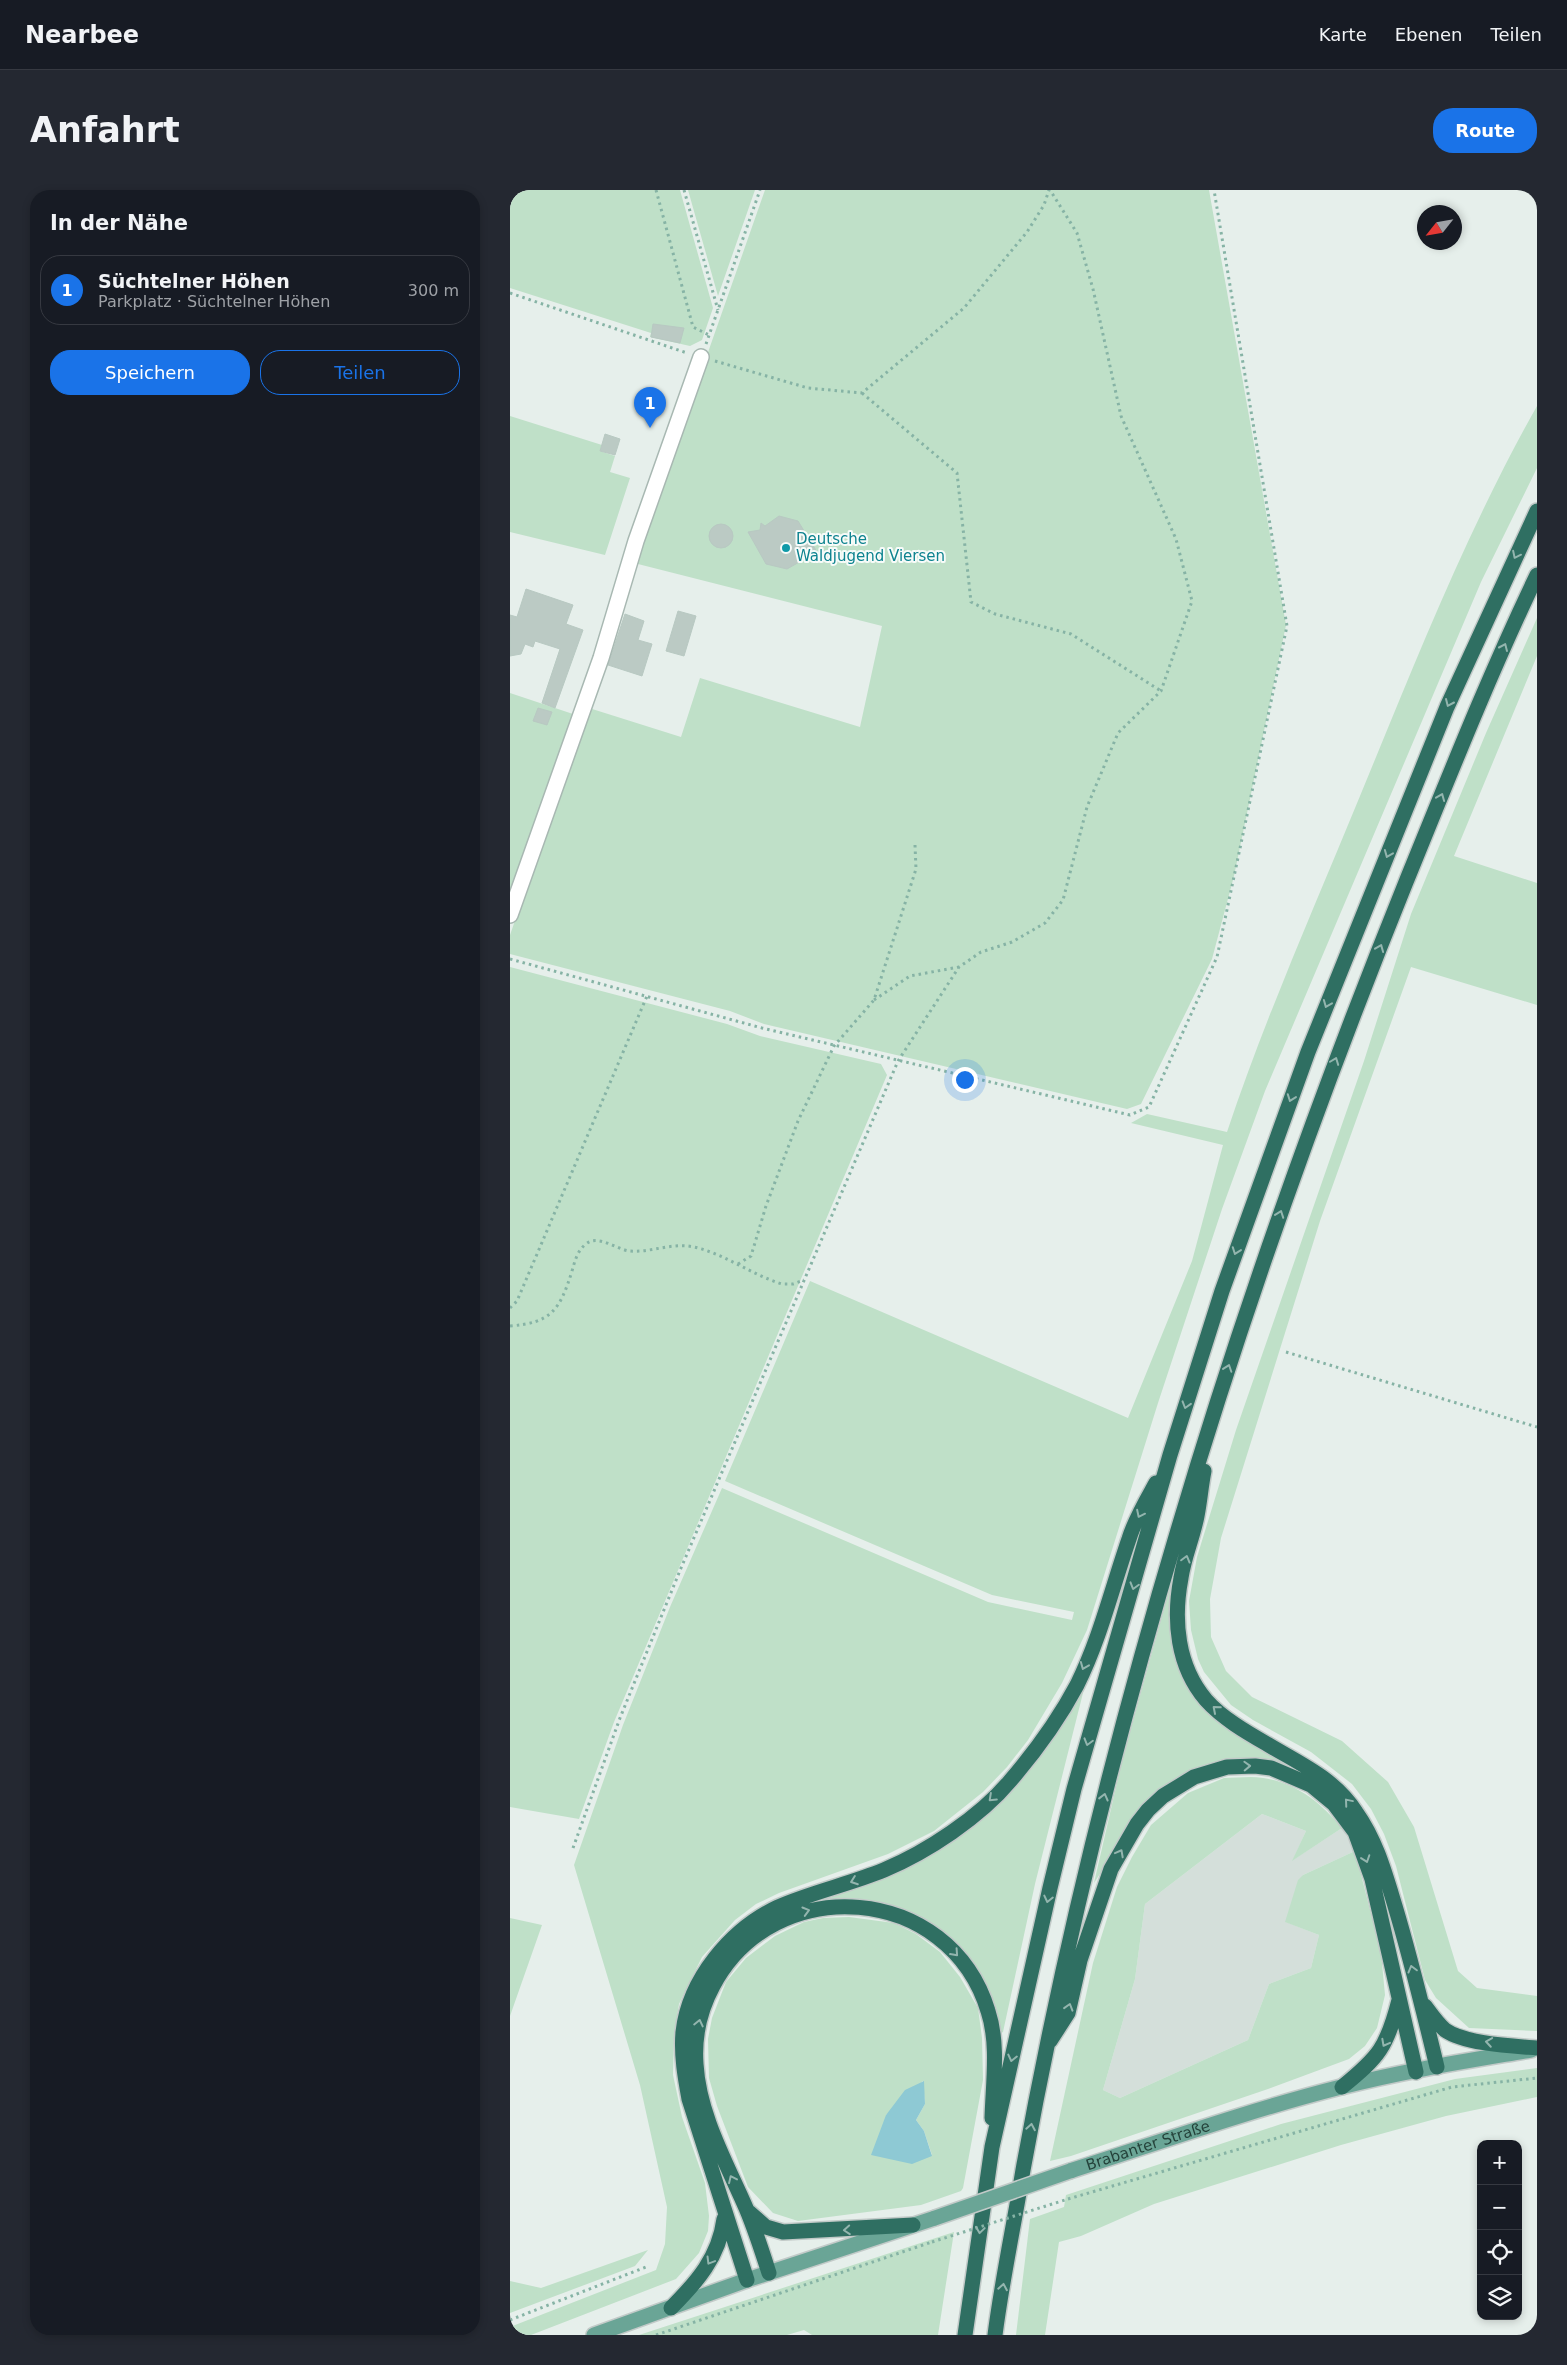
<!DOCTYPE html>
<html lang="de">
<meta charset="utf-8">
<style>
:root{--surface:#171b24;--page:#242831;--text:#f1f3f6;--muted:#9ea1a6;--line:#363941;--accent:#1a73e8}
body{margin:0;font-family:"DejaVu Sans",sans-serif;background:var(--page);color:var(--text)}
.controls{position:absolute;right:15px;bottom:15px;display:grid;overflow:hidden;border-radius:10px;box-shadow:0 2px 8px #0003}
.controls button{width:45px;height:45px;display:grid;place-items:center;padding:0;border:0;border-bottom:1px solid var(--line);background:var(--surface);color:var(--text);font:25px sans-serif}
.compass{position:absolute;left:907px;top:15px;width:45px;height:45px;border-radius:50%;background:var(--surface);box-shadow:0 2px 8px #0003;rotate:239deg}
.you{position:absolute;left:454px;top:889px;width:18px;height:18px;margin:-12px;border:4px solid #fff;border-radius:50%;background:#1a73e8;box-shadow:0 0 0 8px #1a73e833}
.badge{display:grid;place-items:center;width:32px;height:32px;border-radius:50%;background:var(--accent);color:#fff;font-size:16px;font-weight:700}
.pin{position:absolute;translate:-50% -41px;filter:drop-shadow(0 1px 2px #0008)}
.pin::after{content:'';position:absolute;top:26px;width:18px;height:15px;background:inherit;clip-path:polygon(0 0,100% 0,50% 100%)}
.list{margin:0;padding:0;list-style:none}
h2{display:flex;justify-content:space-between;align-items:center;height:65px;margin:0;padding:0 20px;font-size:21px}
h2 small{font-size:16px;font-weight:400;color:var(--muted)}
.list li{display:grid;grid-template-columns:32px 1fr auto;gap:15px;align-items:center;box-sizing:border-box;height:70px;margin:0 10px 10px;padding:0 10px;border:1px solid var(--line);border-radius:20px}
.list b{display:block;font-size:19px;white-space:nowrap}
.list p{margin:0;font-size:16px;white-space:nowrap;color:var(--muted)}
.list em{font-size:16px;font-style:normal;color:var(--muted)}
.actions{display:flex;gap:10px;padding:15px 20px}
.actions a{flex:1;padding:11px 0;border:1px solid var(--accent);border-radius:20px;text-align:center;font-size:18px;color:var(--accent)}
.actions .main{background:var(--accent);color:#fff}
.icon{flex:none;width:28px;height:28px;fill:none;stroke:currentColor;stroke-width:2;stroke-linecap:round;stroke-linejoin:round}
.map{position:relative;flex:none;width:1027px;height:2145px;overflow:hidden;border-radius:20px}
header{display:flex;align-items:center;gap:30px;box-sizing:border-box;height:70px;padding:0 25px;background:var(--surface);border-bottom:1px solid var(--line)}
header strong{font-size:24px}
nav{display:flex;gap:28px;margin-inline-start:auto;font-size:18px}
.intro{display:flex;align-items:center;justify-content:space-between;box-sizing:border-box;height:120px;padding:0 30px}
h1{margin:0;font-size:35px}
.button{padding:12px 22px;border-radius:20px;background:var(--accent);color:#fff;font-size:18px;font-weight:700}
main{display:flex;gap:30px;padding:0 30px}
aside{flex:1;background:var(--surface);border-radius:20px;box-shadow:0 2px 8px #0003}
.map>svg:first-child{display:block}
</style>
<header>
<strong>Nearbee</strong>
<nav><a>Karte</a><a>Ebenen</a><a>Teilen</a></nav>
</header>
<div class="intro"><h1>Anfahrt</h1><a class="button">Route</a></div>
<main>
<aside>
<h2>In der Nähe<small></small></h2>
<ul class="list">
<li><span class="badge">1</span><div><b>Süchtelner Höhen</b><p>Parkplatz · Süchtelner Höhen</p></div><em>300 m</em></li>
</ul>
<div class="actions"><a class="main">Speichern</a><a>Teilen</a></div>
</aside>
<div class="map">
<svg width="1027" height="2145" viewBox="0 0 1027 2145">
<rect width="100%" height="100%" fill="#e6efeb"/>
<path fill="#d4dfda" d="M752 1624 796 1641 783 1670 832 1638 845 1661 793 1685 776 1732 809 1745 801 1778 759 1794 738 1850 610 1908 593 1900 625 1789 635 1714Z"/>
<path fill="#bfe0c8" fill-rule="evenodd" d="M0 0H170L203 118 192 150 180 156 140 147 141 143 0 98Z
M178 0H245L208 106Z
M255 0H699L776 435 724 686 702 769 631 914 617 919 254 834 220 821 0 764V745L79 518 171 547 190 488 350 537 372 436 124 373Z
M1027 216V278L971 392 755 901 712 1019 648 1213 577 1440 552 1493 518 1550 497 1577 473 1602 424 1641 378 1664 269 1703 246 1714 225 1730 192 1767 169 1814 164 1845 163 1885 172 1927 195 1993 199 2026 198 2041 189 2063 166 2089 21 2145H0V2137L146 2080 155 2054 157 2017 130 1895 64 1675 113 1535 160 1417 212 1298 478 1412 562 1430 564 1422 482 1405 215 1291 300 1091 618 1228 682 1071 713 955 621 933 637 924 717 942C755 828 804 718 850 606 904 475 957 340 1027 216Z
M0 226 92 255 90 261 105 266 100 282 120 288 95 365 0 342Z
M1027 428V466L944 666 1027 693V815L901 777 810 1031 711 1348 700 1409 701 1447 716 1481 742 1507 832 1551 878 1592 904 1637 948 1781 967 1798 1027 1806V1841L959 1838 926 1808 915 1790 886 1676 874 1644 861 1619 842 1594 801 1562 743 1530 721 1515 694 1482 688 1469 681 1440 679 1411 687 1367 726 1240 854 871 901 724 976 543Z
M0 503 66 525 0 715Z
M0 777 217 834 250 846 371 874 377 885 104 1532 69 1629 0 1617Z
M663 1386 662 1432 668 1469 720 1535 776 1575 738 1569 707 1574 625 1630 584 1693 612 1571Z
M576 1491 525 1694 493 1842 490 1844C486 1828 483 1811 476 1796 452 1748 403 1713 349 1709 338 1708 326 1709 315 1710L355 1694 454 1641Z
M714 1588C727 1588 741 1586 753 1588 787 1593 811 1613 832 1638L782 1671 796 1641 752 1624 635 1714 625 1789 593 1900 610 1908 738 1850 759 1794 801 1778 809 1745 775 1732 788 1690 793 1685 845 1661 871 1763 875 1805 867 1838 855 1856 839 1869 758 1899 561 1966 540 1971 583 1773 607 1697 622 1667 641 1635 678 1603Z
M339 1727 384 1733 406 1744 430 1762 450 1787 468 1818 472 1848 473 1890 453 1998 451 2001 411 2015 288 2031 263 2023 238 1997 207 1916 199 1888 198 1849 202 1828 216 1792 236 1768 265 1746 294 1732 313 1728ZM413 1891 415 1914 406 1930 414 1941 422 1965 376 1925Z
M0 1728 32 1735 0 1826Z
M1027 1878V1907L936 1926 831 1955 644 2014 571 2046 549 2052 535 2145H506L520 2029 554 2017 556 2005 771 1934 945 1889Z
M444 2042 428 2145H302L294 2140 277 2145H129Z
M138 2060 125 2076 0 2123V2091L31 2098Z"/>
<path fill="#8ec9d4" d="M414 1891 415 1914 406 1930 414 1941 422 1966 402 1974 361 1965 376 1925 395 1900Z"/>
<path fill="#bbcac4" stroke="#b8c9c2" d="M143 134 174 138 170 153 141 147Z
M95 244 110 249 105 265 90 261Z
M269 326 288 331 307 362 277 379 256 374 238 342 250 340 251 333 255 336Z
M199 346a12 12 0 1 1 24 0a12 12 0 1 1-24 0Z
M16 399 63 415 56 434 73 440 45 518 32 513 50 459 25 451 23 457 15 454 11 464 0 466V425L7 427Z
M168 421 186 426 174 466 156 461Z
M115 424 134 431 128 450 142 454 132 486 98 475Z
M28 518 42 522 37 535 23 531Z"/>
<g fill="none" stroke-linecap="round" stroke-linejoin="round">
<defs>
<path id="minor" d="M0 725 91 468 126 351 191 167"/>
<g id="major">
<path id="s1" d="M560 1981C650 1952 740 1920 831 1897 893 1881 957 1871 1021 1860"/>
<path d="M84 2145 237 2090 425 2028"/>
</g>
<path id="highway" d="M694 1281C691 1296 690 1311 687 1326 683 1347 674 1367 671 1388 663 1430 667 1476 696 1510 712 1528 736 1542 757 1554 790 1574 824 1588 846 1622 866 1650 875 1683 885 1716 901 1769 914 1823 927 1877
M915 1816C921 1824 927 1833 935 1840 955 1854 1002 1856 1027 1858
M540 1851 558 1823 570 1770 601 1679 627 1634 638 1620 653 1606 684 1587 717 1577 745 1576 761 1578 801 1595 824 1614 845 1642 862 1689 906 1882
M832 1897C869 1867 877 1857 889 1810
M239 2022 256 2037 273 2042 403 2035
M259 2083C252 2061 245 2039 236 2018 216 1972 189 1925 186 1874 184 1846 190 1820 203 1796 264 1680 440 1694 478 1821 489 1854 483 1893 482 1928
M237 2090 179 1909C175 1887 171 1865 173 1842 179 1789 221 1739 268 1717 302 1702 340 1694 374 1680 417 1662 470 1627 500 1591 525 1562 549 1529 567 1495 590 1449 602 1398 619 1349 625 1329 636 1311 646 1293
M161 2118C187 2092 209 2067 214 2029
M455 2145 482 1957 540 1698 564 1599 660 1265 712 1101 798 862 937 517 1027 321
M485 2145C492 2090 504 2035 513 1980 552 1764 605 1551 668 1340 733 1120 810 905 896 692 938 589 979 485 1027 385"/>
</defs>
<use href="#minor" stroke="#a8b8b2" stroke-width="18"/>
<use href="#major" stroke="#c2cac8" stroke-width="18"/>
<use href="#highway" stroke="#c2cac8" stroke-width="18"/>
<path stroke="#86b3a5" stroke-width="3" stroke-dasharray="2.5 4" stroke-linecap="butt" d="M146 0 183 137 199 145
M174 0 208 120
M0 103 177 163
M196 154 250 0
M205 171 298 198 352 203 454 118 517 42 534 15 539 0
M352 203 447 283 461 412 485 424 561 444 651 501
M0 769 252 838 620 925 639 917 707 767 777 436 704 0
M364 810 400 786 449 777
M228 1074 241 1066 256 1016 288 931 324 856 364 810 406 679 405 655
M0 1118 7 1111 137 806
M0 1136C41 1133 50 1120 62 1081 65 1071 67 1061 76 1054 88 1044 106 1059 119 1061 141 1063 162 1052 184 1057 215 1064 242 1085 272 1094H283L294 1090
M776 1162 1027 1237
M63 1658 110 1528 171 1378 388 871 449 777 471 762 502 752 535 733 553 710 577 617 608 543 651 501 682 411 666 349 611 226 583 99 567 43 540 0
M558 2009 942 1897 1027 1888
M0 2130 136 2077
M146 2145 422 2052"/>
<use href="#minor" stroke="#fff" stroke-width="15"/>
<use href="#major" stroke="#6aa596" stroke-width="15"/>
<use href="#highway" stroke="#2f6f62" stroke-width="15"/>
<defs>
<path id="major-bridge" d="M425 2028 560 1981"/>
</defs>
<use href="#major-bridge" stroke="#c2cac8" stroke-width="18" stroke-linecap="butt"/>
<path stroke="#86b3a5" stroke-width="3" stroke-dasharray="2.5 4" stroke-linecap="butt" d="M422 2052 558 2009"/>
<use href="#major-bridge" stroke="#6aa596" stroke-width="15"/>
</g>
<defs><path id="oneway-chevron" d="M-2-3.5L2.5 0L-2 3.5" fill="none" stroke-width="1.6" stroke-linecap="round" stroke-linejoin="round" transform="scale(1.25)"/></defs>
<g stroke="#93b5ae">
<use href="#oneway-chevron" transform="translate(1006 365) rotate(116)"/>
<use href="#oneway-chevron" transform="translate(994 457) rotate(-66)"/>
<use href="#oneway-chevron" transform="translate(939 513) rotate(114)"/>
<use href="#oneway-chevron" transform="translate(931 607) rotate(-68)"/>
<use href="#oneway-chevron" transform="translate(878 664) rotate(112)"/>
<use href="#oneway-chevron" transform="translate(870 758) rotate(-68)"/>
<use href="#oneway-chevron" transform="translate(817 814) rotate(112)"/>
<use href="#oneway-chevron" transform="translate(825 871) rotate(-69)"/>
<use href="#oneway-chevron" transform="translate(781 908) rotate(110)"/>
<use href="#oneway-chevron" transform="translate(770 1024) rotate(-70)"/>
<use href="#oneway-chevron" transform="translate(726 1061) rotate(110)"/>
<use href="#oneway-chevron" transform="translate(718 1178) rotate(-71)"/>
<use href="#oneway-chevron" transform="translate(676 1215) rotate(107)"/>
<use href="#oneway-chevron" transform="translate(630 1324) rotate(116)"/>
<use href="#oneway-chevron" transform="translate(676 1369) rotate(-75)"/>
<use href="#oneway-chevron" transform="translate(624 1396) rotate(106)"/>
<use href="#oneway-chevron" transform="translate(574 1476) rotate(112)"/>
<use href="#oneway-chevron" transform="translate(706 1519) rotate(-139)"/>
<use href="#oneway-chevron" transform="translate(578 1552) rotate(106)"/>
<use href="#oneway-chevron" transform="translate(737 1576) rotate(-2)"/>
<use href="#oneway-chevron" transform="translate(594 1607) rotate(-76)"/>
<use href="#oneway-chevron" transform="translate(482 1608) rotate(137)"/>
<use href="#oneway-chevron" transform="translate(838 1612) rotate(-130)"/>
<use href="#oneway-chevron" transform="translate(610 1663) rotate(-62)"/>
<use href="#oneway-chevron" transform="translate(856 1669) rotate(71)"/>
<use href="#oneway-chevron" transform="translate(344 1691) rotate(160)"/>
<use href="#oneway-chevron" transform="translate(538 1709) rotate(103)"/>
<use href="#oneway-chevron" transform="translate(296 1721) rotate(-16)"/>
<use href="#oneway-chevron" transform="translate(445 1763) rotate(48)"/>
<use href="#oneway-chevron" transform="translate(902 1779) rotate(-105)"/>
<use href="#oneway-chevron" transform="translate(559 1817) rotate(-73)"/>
<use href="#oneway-chevron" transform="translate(189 1833) rotate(-77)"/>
<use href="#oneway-chevron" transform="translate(979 1852) rotate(-171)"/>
<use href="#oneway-chevron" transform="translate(875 1853) rotate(118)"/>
<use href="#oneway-chevron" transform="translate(502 1868) rotate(103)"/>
<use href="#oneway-chevron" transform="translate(521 1937) rotate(-80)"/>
<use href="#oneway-chevron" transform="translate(222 1989) rotate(-115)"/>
<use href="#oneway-chevron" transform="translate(337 2040) rotate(176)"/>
<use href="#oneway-chevron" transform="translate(470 2040) rotate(98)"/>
<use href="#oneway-chevron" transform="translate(200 2071) rotate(121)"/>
<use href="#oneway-chevron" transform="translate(493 2097) rotate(-80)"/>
</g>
<circle fill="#0f9aa8" stroke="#f7fbf9" stroke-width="2" cx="276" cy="358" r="5"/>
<g text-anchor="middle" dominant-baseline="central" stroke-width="4" stroke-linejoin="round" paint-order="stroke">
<g font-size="15" fill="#0d838f" stroke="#f7fbf9" text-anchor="start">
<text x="286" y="349">Deutsche<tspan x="286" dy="17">Waldjugend Viersen</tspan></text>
</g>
<g font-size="15" fill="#24423a" stroke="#f7fbf9">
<text stroke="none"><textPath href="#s1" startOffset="82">Brabanter Straße</textPath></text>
</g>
</g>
</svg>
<div class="controls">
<button>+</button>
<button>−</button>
<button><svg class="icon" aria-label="locate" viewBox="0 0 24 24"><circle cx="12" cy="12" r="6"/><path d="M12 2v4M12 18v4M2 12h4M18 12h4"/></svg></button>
<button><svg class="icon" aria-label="layers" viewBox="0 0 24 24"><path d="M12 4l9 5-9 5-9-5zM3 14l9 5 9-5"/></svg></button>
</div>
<svg class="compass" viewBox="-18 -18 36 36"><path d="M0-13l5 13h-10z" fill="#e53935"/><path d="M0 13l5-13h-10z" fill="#9ea1a6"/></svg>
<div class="you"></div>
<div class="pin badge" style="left:140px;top:238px">1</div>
</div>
</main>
